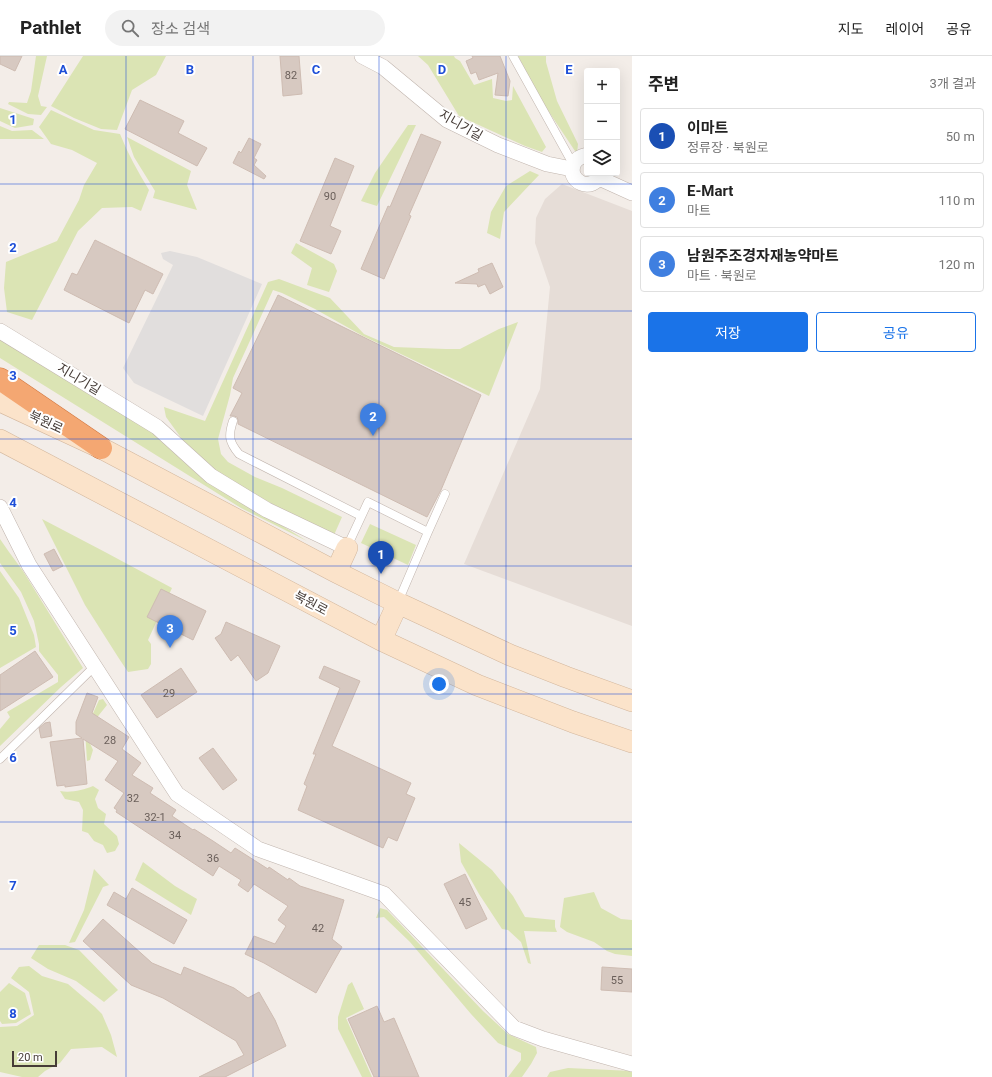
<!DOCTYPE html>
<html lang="ko">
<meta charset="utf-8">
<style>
:root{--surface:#fff;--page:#f2f2f2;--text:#222;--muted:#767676;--line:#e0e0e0;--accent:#1a73e8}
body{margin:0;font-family:Roboto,"Noto Sans KR",sans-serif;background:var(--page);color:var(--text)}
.controls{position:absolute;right:12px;top:12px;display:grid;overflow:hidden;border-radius:4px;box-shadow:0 4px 16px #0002}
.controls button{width:36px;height:36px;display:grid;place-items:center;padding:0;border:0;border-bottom:1px solid var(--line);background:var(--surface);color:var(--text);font:20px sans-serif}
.scale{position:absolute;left:12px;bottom:10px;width:45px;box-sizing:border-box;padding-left:4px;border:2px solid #463c37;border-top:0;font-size:11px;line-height:14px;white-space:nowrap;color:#463c37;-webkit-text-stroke:3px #fff;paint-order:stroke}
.you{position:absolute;left:439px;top:628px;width:14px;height:14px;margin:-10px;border:3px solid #fff;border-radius:50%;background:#1a73e8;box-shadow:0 0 0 6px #1a73e833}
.badge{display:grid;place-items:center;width:26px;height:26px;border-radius:50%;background:var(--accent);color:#fff;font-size:13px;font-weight:700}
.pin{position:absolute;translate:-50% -33px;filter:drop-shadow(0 1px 2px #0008)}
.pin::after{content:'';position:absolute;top:21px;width:14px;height:12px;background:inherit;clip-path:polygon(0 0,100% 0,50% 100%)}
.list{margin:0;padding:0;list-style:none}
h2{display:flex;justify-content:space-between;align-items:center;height:52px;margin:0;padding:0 16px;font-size:17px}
h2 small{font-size:13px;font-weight:400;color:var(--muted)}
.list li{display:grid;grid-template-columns:26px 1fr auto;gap:12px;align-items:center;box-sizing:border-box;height:56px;margin:0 8px 8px;padding:0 8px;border:1px solid var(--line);border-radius:4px}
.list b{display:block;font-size:15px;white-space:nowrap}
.list p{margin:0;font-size:13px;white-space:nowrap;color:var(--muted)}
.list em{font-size:13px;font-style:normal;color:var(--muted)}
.actions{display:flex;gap:8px;padding:12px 16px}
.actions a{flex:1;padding:9px 0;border:1px solid var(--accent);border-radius:4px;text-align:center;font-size:14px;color:var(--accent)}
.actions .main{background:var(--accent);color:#fff}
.icon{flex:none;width:22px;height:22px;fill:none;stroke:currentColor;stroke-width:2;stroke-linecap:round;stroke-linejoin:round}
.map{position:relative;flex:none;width:632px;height:1021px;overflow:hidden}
header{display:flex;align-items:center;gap:24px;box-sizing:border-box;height:56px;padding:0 20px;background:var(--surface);border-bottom:1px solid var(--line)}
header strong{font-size:19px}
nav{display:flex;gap:22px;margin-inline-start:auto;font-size:14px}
.search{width:280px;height:36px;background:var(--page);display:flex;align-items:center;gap:10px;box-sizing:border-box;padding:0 14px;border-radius:22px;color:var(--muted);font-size:15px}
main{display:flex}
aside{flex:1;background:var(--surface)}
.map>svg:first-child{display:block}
</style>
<header>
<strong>Pathlet</strong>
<div class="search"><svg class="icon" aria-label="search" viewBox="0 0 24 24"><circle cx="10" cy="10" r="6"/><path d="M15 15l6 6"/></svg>장소 검색</div>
<nav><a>지도</a><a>레이어</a><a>공유</a></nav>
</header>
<main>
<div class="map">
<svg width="632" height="1021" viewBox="0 0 632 1021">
<rect width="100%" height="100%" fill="#f3ede8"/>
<path fill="#e6ddd7" d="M562 128 632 155V570L464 508 540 333 550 231 535 187 536 162 545 143Z"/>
<path fill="#dbe4b4" d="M36 0H47L38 40 41 50 47 51 41 59 28 58 8 48 9 46 27 47 31 35Z
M83 0H166L156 19 132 34 117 74 101 73 74 62 51 50Z
M418 0H454L455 2 460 5 474 29 492 23 493 42 506 45 512 44 513 30 546 91 542 96 525 90 459 60 428 9Z
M518 0H546V6L557 45 578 88 577 98 541 44Z
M0 52 34 63 33 69 15 72 0 65Z
M51 54 94 74 120 78C128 98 138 116 149 134L141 155 132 151 102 152 78 175 32 264 7 256 4 232 6 206 57 185 79 144 84 129 97 107 72 94 51 88 39 71Z
M408 69H416L377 150 361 145 375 117Z
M0 70 12 75 32 74 44 83H0Z
M127 81 191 115 187 129 197 154 153 142 155 135 134 101Z
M530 115 539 119 504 156 500 183 487 177 491 156 506 130Z
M296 187 334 208 337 215 329 236 307 229 312 212 291 197Z
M279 223 330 242 364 278 394 291 446 293H460L499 273 518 266 489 340 363 280 315 253 282 237 273 234 233 322 230 339 218 383 221 398 228 406 255 421 282 432 342 461 334 479 310 469 213 415 187 390 166 361 164 351 205 365 268 226Z
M0 282 151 373 244 446 307 485 241 452 0 302Z
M42 463 105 496 172 532 148 584 151 588V608L148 613 128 616 118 601 85 549Z
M370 468 416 489 408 509 361 487Z
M0 483 9 496 23 515 83 612 61 631 0 690V673L10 661 7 656 58 626V619L39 595V588L34 565 21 536 0 507Z
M0 515 19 542 34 579 36 591 0 612Z
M103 643 107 649 95 664 89 685 93 694 90 704 87 705 85 675 99 644Z
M93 730 99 734 95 743 98 752 106 758 104 768 117 780 119 788 115 795 107 797 103 789 94 785 88 777 82 775 83 754 79 746 65 743 60 735C71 737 83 734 93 730Z
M459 787 492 814 513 840 525 861 555 864V871L557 876 524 875 531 908 528 907 521 886 508 874 502 873 479 838 461 806Z
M143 806 175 830 197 843 191 859 135 824Z
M94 813 109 829 103 831 75 886 69 887 84 854Z
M594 836 601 852 621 863 632 864V900L615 898 607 895 594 886 567 876 560 871 564 842Z
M380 852 387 854 483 955 508 978 536 991 537 997 531 1008 522 1021H508L521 1004V997L498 987 471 958 410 886 384 861 376 862Z
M39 889H65L79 894 118 934 104 946 76 925 48 913 31 902Z
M29 910 42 920 68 928 95 951 102 958 111 979 117 1001 102 991 71 993 60 1007 45 1015 38 1021H22L0 1016V971L17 970 34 959 29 936 11 922 19 911Z
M352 926 364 953 346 962 372 1021H362L338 973V961L348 929Z
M9 927 25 937 31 958 16 967 2 968 0 965V936Z
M568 1012 632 1015V1021H547L550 1016Z"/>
<path fill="#e1dedd" d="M170 195 197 201 262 228 203 360 134 327 123 312 173 209 163 203 161 197Z"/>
<path fill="#d7c9c1" stroke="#cebcb2" d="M0 0H22L15 15 0 8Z
M280 0H299L302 38 283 40Z
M472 0H500L510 25 508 40 495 39 498 17 479 24 476 16 471 18 466 5 473 2Z
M140 44 184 65 178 77 207 92 197 110 125 73Z
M421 78 441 86 409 159 411 160 384 223 361 213 388 150 390 151Z
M249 82 261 88 254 102 257 104 254 109 266 120 264 123 233 107 239 95 241 97Z
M335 102 354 110 330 170 341 175 331 198 300 185Z
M95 184 163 218 153 238 145 234 129 267 64 234 72 217 77 219Z
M492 207 503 231 490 238 485 228 478 231 477 228 455 227 479 216 478 213Z
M278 239 481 339 441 434 427 461 238 368V364L237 361 234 360H230L242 337 233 332Z
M54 493 63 510 53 515 44 498Z
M161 533 206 555 193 584 147 561Z
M226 566 280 590 268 617 256 625 238 599 231 605 215 582 221 578Z
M35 595 53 621 0 655V619Z
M324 610 360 625 332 690 411 727 406 738 415 742 397 785 388 781 383 792 298 754 307 730 304 728 316 698H313L340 632 319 622Z
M181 612 197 636 157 662 141 639Z
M87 637 98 641 92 657 129 681 122 693 141 707 132 719 153 732 150 737 176 754 172 760 193 774 194 773 213 785 231 797 235 792 268 813 269 811 288 824 289 822 300 830 344 844 332 883 342 891 316 937 264 907 245 898 254 880 275 888 286 870 278 864 288 850 254 828 248 836 238 829 241 824 219 810 213 820 116 756 117 754 114 752 124 737 105 724 118 705 83 683 87 728 65 731V729L57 730 50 686 82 682 76 678V666Z
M50 666 52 680 41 682 39 672 45 667Z
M213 692 237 724 223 734 199 702Z
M465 818 487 863 466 873 444 828Z
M132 832 187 864 174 888 107 849 114 836 126 843Z
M103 863 152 907 181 919 184 911 234 932 248 942 259 936 275 964 286 990 225 1021H199L244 999 236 985 189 957 163 942 131 929 83 885Z
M602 911 632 913V936L601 934Z
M377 950 384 966 394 962 419 1021H374L348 963Z"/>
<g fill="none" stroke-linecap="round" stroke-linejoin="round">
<defs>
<path id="lane" d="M513 0 573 108
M233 365C228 380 229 386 239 398L361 460
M347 491 368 446 428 476
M398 546 428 476 445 438
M0 703 95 610"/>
<path id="street" d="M362 0 383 11 447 64 498 89 547 108 572 113
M587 99C582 100 577 102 574 107 565 125 593 139 601 117
M599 122 632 137
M0 275 157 371 211 420 267 454 347 492
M0 451 29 509 177 738 258 793 384 838 514 972 543 983 632 1008"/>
<path id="secondary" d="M0 345 101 392 336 516 398 547 510 599 566 621 632 645
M0 384 381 584 477 629 573 666 632 686
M336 516 347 492
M381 584 398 547"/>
<path id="highway" d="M0 323 101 392"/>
</defs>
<use href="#lane" stroke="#c1b5ae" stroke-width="9"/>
<use href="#street" stroke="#c1b5ae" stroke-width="16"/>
<use href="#secondary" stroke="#d3b79d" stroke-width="22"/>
<use href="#highway" stroke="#d37842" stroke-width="23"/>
<use href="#lane" stroke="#fff" stroke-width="8"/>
<use href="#street" stroke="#fff" stroke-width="15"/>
<use href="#secondary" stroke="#fbe3ca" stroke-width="21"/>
<use href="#highway" stroke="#f4a772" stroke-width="22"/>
</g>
<path fill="none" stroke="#1d4ed8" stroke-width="1" stroke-opacity="0.55" d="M126 0V1021M253 0V1021M379 0V1021M506 0V1021M0 128H632M0 255H632M0 383H632M0 510H632M0 638H632M0 766H632M0 893H632"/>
<g text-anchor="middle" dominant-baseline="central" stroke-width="4" stroke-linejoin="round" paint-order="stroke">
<g font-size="11" fill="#6a5f5a">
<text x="291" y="19">82</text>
<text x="330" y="140">90</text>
<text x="169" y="637">29</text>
<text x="110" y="684">28</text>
<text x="133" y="742">32</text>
<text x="155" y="761">32-1</text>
<text x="175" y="779">34</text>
<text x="213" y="802">36</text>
<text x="465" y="846">45</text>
<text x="318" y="872">42</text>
<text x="617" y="924">55</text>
</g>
<g font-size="13" fill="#463c37" stroke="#fff">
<text transform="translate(461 69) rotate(30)">지니기길</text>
<text transform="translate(79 323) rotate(31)">지니기길</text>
<text transform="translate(46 366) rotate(25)">북원로</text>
<text transform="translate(311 547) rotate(28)">북원로</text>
</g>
</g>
<g font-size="13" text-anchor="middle" font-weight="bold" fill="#1d4ed8" stroke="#fff" stroke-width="4" stroke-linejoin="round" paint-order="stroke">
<text x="63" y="18">A</text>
<text x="190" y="18">B</text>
<text x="316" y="18">C</text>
<text x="442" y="18">D</text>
<text x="569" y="18">E</text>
<text x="13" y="68">1</text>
<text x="13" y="196">2</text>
<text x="13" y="324">3</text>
<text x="13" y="451">4</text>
<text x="13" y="579">5</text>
<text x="13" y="706">6</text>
<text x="13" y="834">7</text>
<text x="13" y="962">8</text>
</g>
</svg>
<div class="controls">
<button>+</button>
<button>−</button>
<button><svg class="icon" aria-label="layers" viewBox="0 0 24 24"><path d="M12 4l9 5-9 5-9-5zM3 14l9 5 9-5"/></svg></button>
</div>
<div class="scale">20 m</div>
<div class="you"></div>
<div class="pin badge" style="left:381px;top:518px;background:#1a4fb4">1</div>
<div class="pin badge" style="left:373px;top:380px;background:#3f7fe0">2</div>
<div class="pin badge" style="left:170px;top:592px;background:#3f7fe0">3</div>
</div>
<aside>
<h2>주변<small>3개 결과</small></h2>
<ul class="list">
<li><span class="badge" style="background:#1a4fb4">1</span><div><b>이마트</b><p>정류장 · 북원로</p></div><em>50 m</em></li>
<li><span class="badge" style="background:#3f7fe0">2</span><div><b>E-Mart</b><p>마트</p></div><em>110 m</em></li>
<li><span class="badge" style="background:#3f7fe0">3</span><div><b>남원주조경자재농약마트</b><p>마트 · 북원로</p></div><em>120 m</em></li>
</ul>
<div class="actions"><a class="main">저장</a><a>공유</a></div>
</aside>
</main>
